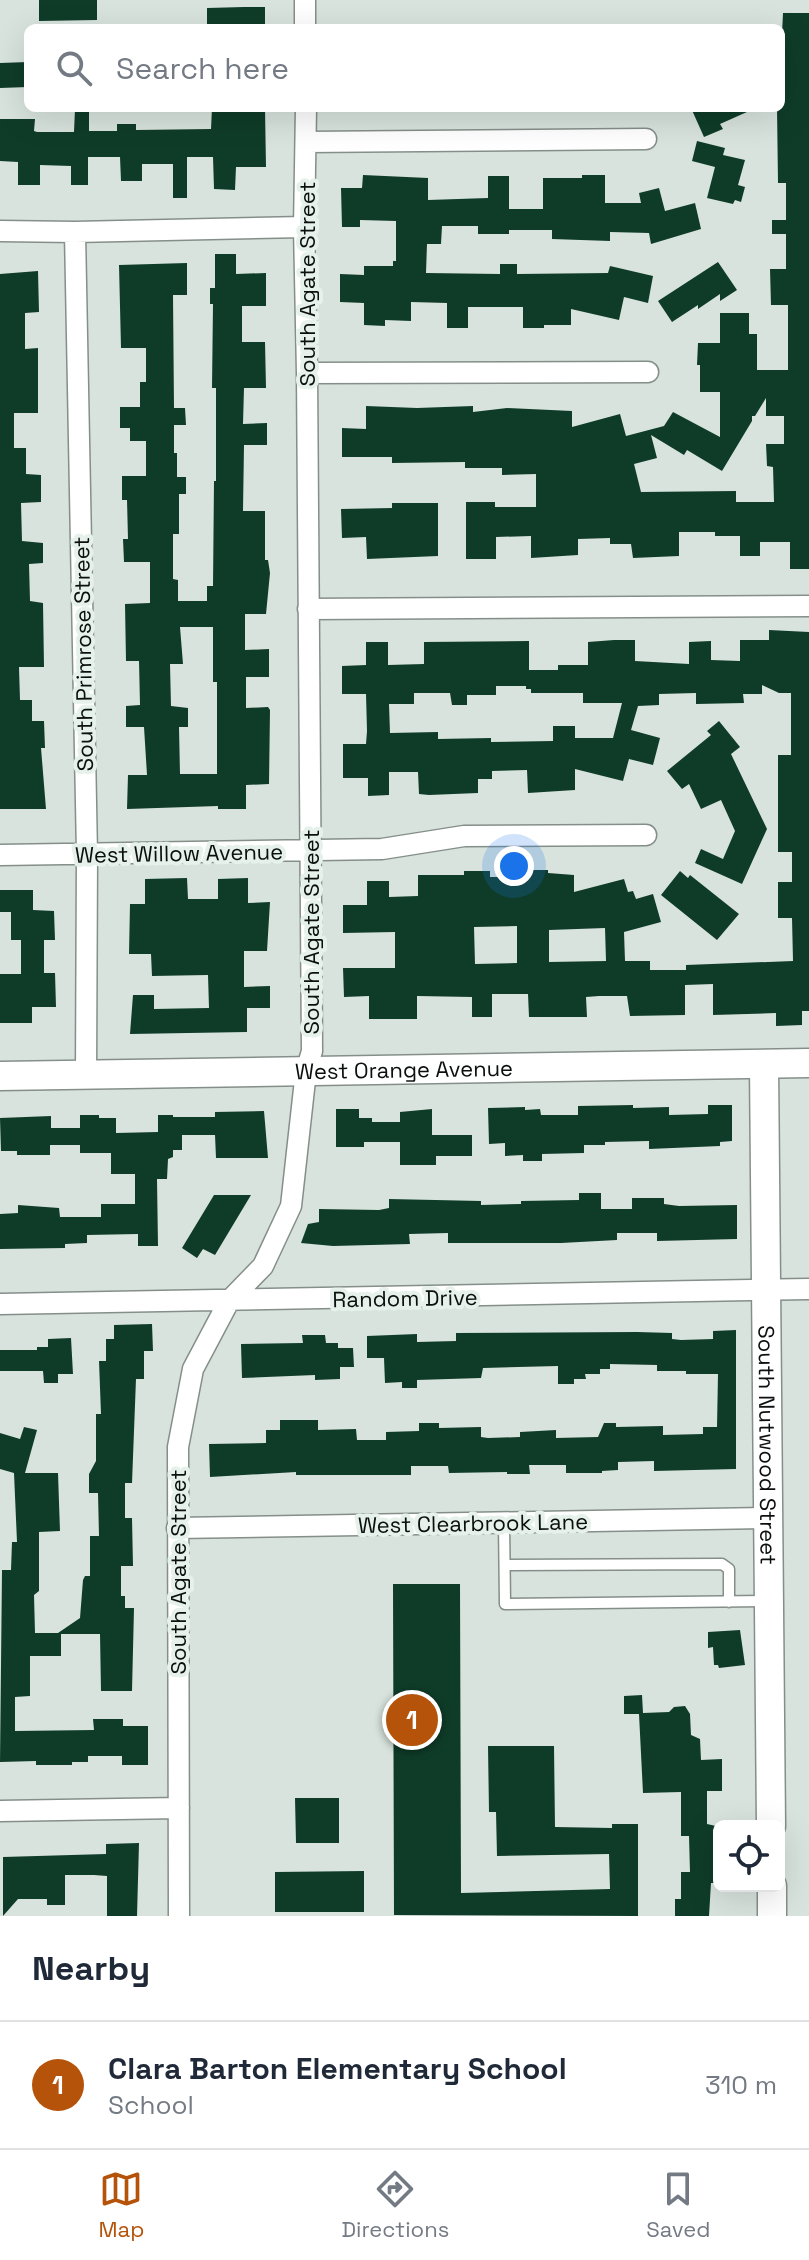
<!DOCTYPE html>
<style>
:root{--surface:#fff;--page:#f6f6f7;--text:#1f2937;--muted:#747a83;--line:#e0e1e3;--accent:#b45309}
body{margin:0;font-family:"Space Grotesk",sans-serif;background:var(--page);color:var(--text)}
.controls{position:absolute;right:24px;bottom:24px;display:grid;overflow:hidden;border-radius:12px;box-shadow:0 8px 32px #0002}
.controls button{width:72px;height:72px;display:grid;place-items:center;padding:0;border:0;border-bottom:2px solid var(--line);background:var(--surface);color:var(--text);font:40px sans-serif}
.you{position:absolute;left:514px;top:866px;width:28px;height:28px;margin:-20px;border:6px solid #fff;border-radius:50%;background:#1a73e8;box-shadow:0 0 0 12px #1a73e833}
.badge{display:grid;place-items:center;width:52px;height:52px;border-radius:50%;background:var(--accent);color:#fff;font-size:26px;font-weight:700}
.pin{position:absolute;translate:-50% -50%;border:4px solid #fff;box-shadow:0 2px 8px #0006}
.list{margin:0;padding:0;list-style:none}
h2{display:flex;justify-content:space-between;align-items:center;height:104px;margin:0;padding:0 32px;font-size:34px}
h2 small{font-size:26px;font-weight:400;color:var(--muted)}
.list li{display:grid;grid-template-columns:52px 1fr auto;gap:24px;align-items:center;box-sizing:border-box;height:128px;padding:0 32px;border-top:2px solid var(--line)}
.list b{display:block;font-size:30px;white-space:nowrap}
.list p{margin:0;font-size:26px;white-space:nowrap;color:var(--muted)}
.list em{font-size:26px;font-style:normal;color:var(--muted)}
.icon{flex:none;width:44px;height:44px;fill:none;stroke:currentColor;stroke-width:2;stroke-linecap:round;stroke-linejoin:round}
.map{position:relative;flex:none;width:809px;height:1916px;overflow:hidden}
.search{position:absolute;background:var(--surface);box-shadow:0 8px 32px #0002;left:24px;right:24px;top:24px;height:88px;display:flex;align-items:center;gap:20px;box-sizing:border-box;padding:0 28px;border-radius:12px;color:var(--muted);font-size:30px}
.sheet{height:232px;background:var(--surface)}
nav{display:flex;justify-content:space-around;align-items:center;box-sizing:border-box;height:112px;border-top:2px solid var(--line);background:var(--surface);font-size:22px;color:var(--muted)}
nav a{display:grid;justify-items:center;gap:4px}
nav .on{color:var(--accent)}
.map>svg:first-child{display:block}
</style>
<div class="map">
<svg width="809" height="1916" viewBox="0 0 809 1916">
<rect width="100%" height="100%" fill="#d8e3dd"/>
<path fill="#0f3c29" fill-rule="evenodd" d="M39 0H97V20L39 21Z
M244 7H265V28H207V8Z
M783 13H809V569H790V542H760V556H740V536H715V532H679V556L633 558 631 544H610V538L578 539V555L531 558V536L496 537V559H466V502H495V507H536V474L502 475V468H465V462L392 463V457H342V428L366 429V406L417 408 473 406V412L507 408 572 411V427L620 414 626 436 664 426 673 412 720 437V392H700V365H697L698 343H720V313H749V334H757V370H788V305H771L770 269H786V234H772V220H786V183H778L777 108H781V92H785V55H781ZM766 398V416H784V444H766L767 466 773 467 774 502H736V491L641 492 634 464 657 458 651 435 684 455 687 450 722 471 752 421V416H755Z
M28 62V87L0 88V63Z
M212 108H265L266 167H236L235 190 214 189 213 157H187V198H173V164H142V181H121L120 157H88V185H71V166L40 165V185H18V162L0 161V119H35L34 131 37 132H74L75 109H89V131H117V124H136V130L211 129Z
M691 108H756L720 124 723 129 704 137Z
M697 141 725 148 723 155 745 160 738 185 745 187 741 202 735 200 733 204 707 198 715 167 692 161Z
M363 175 428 178V200L488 198V176H509V209H543V178H582V175H605V203H641L639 193 659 188 665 211 695 203 701 229 651 244 649 233 610 232V241L552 239V230H509V234H478V226H442L441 244H427L426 273 500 274V264H517V274L608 273 610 266 653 276 648 303 624 297 619 320 571 309V325H544V328H523V307H468V328H447V303L411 302V321L385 320V326L364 325V303L340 302V274L364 275V266H393V261H396V221L360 220V227H342L341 188H362Z
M215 254H236V274L266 273V306H242V342H265L266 388H244L243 424 267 423V445H244L243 511H265V560H268L270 573 266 614H245V650L269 649V677H246V708L268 707 270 710 269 784 246 785V809H218V806L127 809 128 775H147L144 727H126V706L140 705 139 661H126L125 604 150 603V562H124L123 539H128L127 500H122V476H146V441H130V428H120V407H140V382H146V348H121L119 265 187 263V295H173L174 408H185L186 425H174V453H177V477H186V494H179V534H173V579L178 580V601H207V586H213L214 481H216V388H212L213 304H210V288H215ZM180 627H213V682H217V774H180L179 727H188V708L171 706 170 664H183Z
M718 262 737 290 720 301V294L698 309V305L672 322 658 301Z
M38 271 39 312 25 313V349L38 348V413H14V448H26V474L41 475V502L21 503 22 541 43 543V563L29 564 30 601 43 603 44 667H19L20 700H32V721H44L45 748H41L46 809H0V274Z
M392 503H438V556L367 559 366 537 342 538 341 509 392 508Z
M769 630 809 632V1011H802V1025L776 1026V1013L713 1015V984L685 985V1015L630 1016 627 996H599L586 997 587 1017H529L528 994H492V1017H472V997L417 996V1019H369V996L344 997 343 968H395V932L343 933V905H367V881H389V897L418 896V875H464V871H490V877H526V870H548V873L574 875V892L624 879 628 892 633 891 636 899 653 894 661 922 624 932 625 961H650V970H686V965L793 961 792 918H778V882H792V852H778V755H791V693H779L762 685V694H743L744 703 696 704V693L659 694V705L638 706 631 730 660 738 653 765 629 759 623 781 575 769V790L528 793 527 770 492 771V779H478V793L429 795 419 794 418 772H389V795L368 796V778H343V744H366L367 731 366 694H342V666L366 665V642H388V665L424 664V642L529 641V670H558V665H588V642L614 640H635V661L689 664V642L711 641V660L740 661V640H769ZM496 686H526V689H531V693H583V703H622L613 738H575V726H553V741L491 742V738L438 739V732L390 733 389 704H414V693H450L452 705H467V695H496ZM517 926V963L475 964 474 927ZM605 928 606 961 549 962V930Z
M719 721 740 747 731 754 767 829 742 884 695 863 701 849 723 859 735 831 721 800 701 809 689 784 682 789 667 771 711 735 707 731Z
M680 871 688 878 690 875 739 914 717 940 661 895Z
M187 878 188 899H218V879L248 878V903L270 902 267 951H244V987L270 986V1008H247V1032L130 1034 133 995H154V1009L209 1008 208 975 152 976 151 954H129L130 904H145V879Z
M0 890H33V910L54 911 55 940H44V973H55L56 1007H32V1023H0V974H21V940H11V912H0Z
M633 1105V1108L669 1107V1115L708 1114V1105H732V1141L720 1142V1146L649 1149V1141L605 1142V1145H584V1153L542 1154V1161H523V1155L505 1156V1143L489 1144 488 1108 525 1107V1110L540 1109 541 1115H578V1106Z
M336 1109H359V1118H372V1122H400V1112L432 1109V1135H472V1156H436V1165H400V1142H364V1147H336Z
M264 1111 268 1158H216L215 1135H182V1150H173V1157L168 1159 167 1179H157L158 1246H138V1234L87 1235V1243L65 1244V1248L0 1249V1214L18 1213V1205L59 1208 60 1217H101V1204H135V1174H111V1153H80V1145H50V1155H17V1151H1L0 1118 51 1116V1128H80V1115H99V1118H116V1133L158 1132V1115H173V1117H215V1112Z
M579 1193H601V1209H632V1198H664V1204L679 1206 737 1205V1239L657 1241V1233H617V1240L561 1243H448V1233L409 1234 410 1244 333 1246 301 1243 308 1224 319 1222V1209L379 1210 389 1208V1199L481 1201V1205L521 1204V1201L579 1200Z
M214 1195H251L215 1255 203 1249 197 1258 182 1248Z
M152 1324 153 1351H144V1379H136L132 1483H125V1518H132L133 1566H121V1596H125V1608H134L132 1691H101L100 1634H61V1656H30V1696L15 1697V1731L94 1730 93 1719H123V1726H148V1765H122V1756H88V1762H72V1765H36V1761L0 1762 2 1570H11L12 1542H17L14 1473 0 1469V1433L20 1439 24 1427 37 1430 25 1473H58L60 1531 39 1532V1591L34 1595 35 1633H58L80 1618 83 1580 85 1576H90V1536H99L98 1493H89V1474L96 1461V1414H101L99 1361H106V1339H114V1325Z
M736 1330V1469L654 1471V1461L618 1462V1470L602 1471V1473H566V1465H529L530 1474H507V1472L449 1473 448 1466H411V1475H296V1472L210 1477 209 1444 266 1443V1430H280V1420H318V1430L356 1429 357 1440H386V1432L419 1431V1423H439V1428L481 1427V1437L488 1438 520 1437V1432L556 1430V1438L598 1437 604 1423H616V1427L663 1426V1435L703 1434V1427H717L718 1374H686V1371H657V1365L610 1364V1369H600V1374H585L586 1379H574V1384H558V1366L483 1368 481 1378 417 1380V1388H402V1382L385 1383 384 1358H367V1336L417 1334V1342L456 1341V1333L637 1332 672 1333V1339L681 1340 713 1339V1331Z
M302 1335H325L326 1343H338V1348H353L354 1367H340V1379L315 1380V1375L242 1378 241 1344 303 1343Z
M71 1338 73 1374H58V1383H44L43 1371H0V1350H37V1347H48V1339Z
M393 1584H460L461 1893 610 1889 609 1854 497 1856 496 1812H489L488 1746H554L555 1827 612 1828V1824H638V1916L394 1915Z
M740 1630 745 1665 719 1668 718 1665H714L713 1647 708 1648V1632Z
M642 1695 643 1713 669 1712 674 1707 685 1706 690 1714 691 1735 700 1739 701 1760 722 1759V1791H707V1824L716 1826V1833H719V1883H711L709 1916H675V1899H681V1872H690L689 1836H681V1792L643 1793 639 1714H624V1696Z
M295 1798H339V1843H296Z
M139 1843 137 1916H107V1876L94 1875H65V1905H47V1899H18L3 1916V1857L106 1854V1844Z
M364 1871V1912H275V1872Z"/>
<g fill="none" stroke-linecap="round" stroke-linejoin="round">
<defs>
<path id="lane" d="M504 1523 505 1604 765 1601
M505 1565 722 1564 729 1569V1602"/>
<path id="street" d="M305 0V28
M306 142 646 139
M0 231 75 232 304 227
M75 232 87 855 86 1075
M307 373 648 372
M308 609 809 606
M0 855 382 849 464 836 646 835
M0 1304 809 1289
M177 1528 769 1518
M0 1811 179 1808
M179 1916 178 1447 193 1369 229 1301 263 1266 291 1206 306 1071 312 1051 307 373 304 227 306 108"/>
<g id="secondary">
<path id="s1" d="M764 1065 771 1826"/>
<path id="s2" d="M0 1076 809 1063"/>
<path d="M772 1886V1916"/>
</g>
</defs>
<use href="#lane" stroke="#858f89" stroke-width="13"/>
<use href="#street" stroke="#858f89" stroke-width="23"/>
<use href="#secondary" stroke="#858f89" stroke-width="31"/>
<use href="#lane" stroke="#fff" stroke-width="10"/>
<use href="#street" stroke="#fff" stroke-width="20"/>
<use href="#secondary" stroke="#fff" stroke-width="28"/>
</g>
<g text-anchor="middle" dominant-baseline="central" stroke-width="8" stroke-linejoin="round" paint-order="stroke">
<g font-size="22" fill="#0b0f0d" stroke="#e5f1ea">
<text transform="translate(307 284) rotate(-90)">South Agate Street</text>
<text transform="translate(83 654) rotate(-91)">South Primrose Street</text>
<text transform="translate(179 853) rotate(-1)">West Willow Avenue</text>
<text transform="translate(311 932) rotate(-90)">South Agate Street</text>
<text stroke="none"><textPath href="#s2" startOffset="404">West Orange Avenue</textPath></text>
<text transform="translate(405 1298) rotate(-1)">Random Drive</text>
<text stroke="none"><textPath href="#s1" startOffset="380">South Nutwood Street</textPath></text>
<text transform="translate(473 1523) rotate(-1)">West Clearbrook Lane</text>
<text transform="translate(178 1572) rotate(-90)">South Agate Street</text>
</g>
</g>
</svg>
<div class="controls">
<button><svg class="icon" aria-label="locate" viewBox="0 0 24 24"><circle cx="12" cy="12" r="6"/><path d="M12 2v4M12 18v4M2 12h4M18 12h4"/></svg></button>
</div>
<div class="you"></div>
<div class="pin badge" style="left:412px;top:1720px">1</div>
<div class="search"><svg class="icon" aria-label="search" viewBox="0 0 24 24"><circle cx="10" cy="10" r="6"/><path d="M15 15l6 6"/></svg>Search here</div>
</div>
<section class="sheet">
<h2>Nearby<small></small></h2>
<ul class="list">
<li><span class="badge">1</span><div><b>Clara Barton Elementary School</b><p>School</p></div><em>310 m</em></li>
</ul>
</section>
<nav>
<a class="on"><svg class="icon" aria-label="map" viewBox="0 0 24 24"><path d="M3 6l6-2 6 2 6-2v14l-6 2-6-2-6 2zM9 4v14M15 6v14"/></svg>Map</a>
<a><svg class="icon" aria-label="directions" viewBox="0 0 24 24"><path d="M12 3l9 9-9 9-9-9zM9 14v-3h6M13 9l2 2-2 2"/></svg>Directions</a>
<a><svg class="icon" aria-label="saved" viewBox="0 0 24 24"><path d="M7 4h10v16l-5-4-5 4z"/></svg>Saved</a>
</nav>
